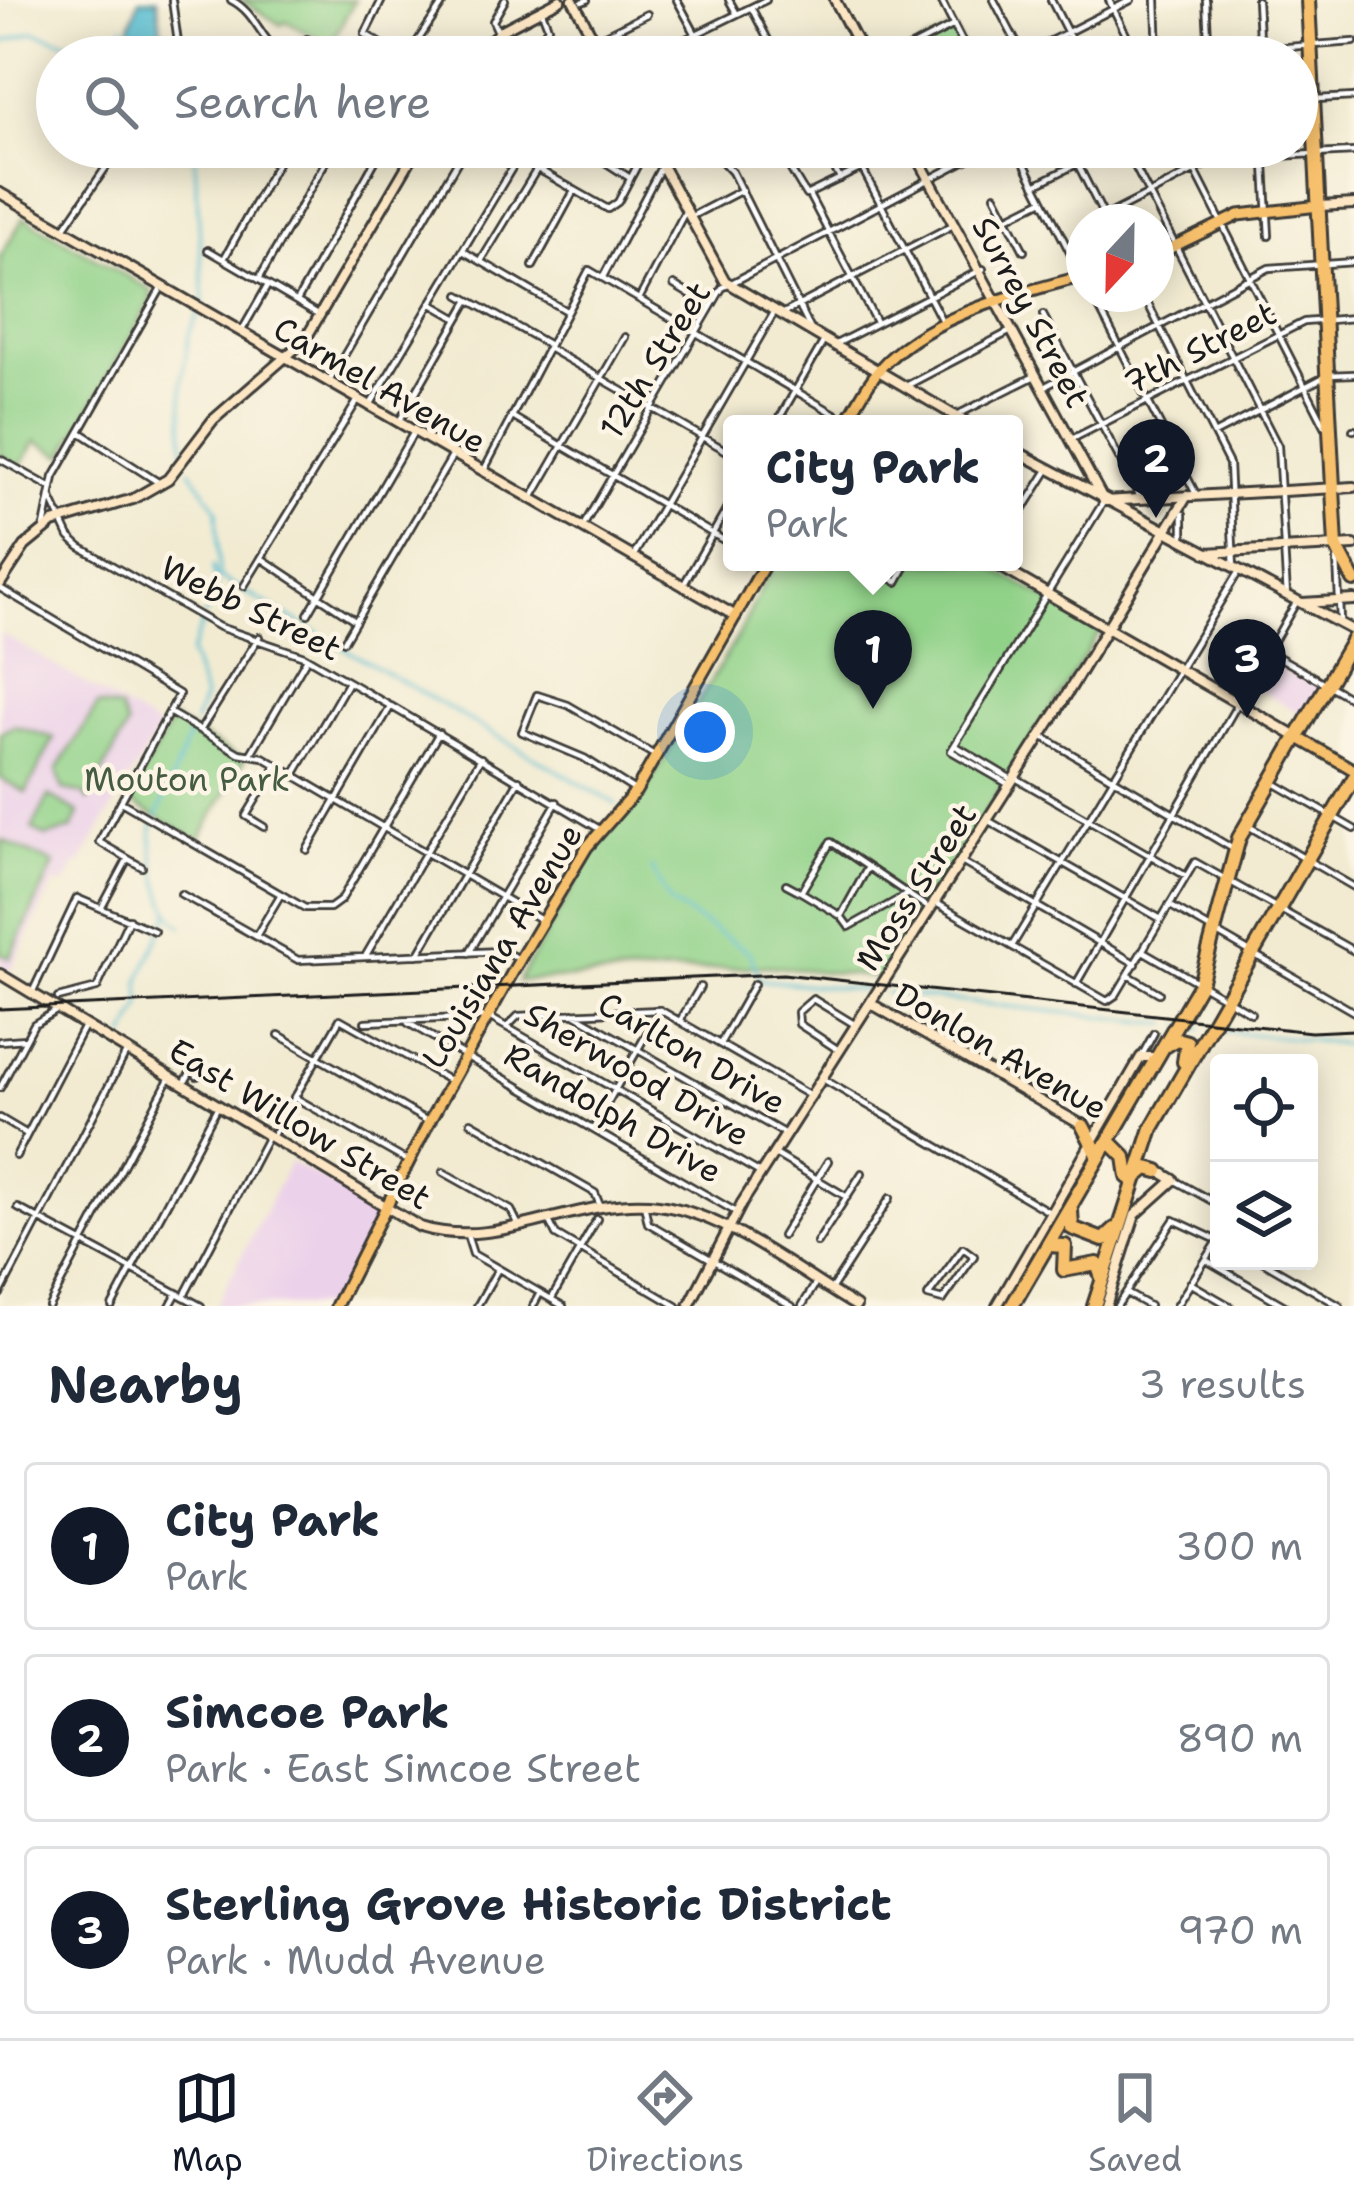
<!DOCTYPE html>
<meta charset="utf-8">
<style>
:root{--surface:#fff;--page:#f2f2f3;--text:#1f2937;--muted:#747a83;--line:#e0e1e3;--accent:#111827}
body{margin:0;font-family:"Shantell Sans",sans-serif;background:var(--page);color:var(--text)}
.controls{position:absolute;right:36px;bottom:36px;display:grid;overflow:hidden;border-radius:12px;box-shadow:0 6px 30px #0003}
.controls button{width:108px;height:108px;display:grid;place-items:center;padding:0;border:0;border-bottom:3px solid var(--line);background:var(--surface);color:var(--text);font:60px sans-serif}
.compass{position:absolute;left:1066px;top:204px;width:108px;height:108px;border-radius:50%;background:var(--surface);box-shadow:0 6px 30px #0003;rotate:202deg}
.you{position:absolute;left:705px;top:732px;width:42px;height:42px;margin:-30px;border:9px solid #fff;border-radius:50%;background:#1a73e8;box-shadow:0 0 0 18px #1a73e833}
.badge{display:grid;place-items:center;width:78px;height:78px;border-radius:50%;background:var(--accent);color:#fff;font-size:39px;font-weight:700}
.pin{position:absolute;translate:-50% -99px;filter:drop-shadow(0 3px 6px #0008)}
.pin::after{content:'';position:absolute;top:63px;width:42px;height:36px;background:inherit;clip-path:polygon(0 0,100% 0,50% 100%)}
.popup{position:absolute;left:723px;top:415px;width:300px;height:156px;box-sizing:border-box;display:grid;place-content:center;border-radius:12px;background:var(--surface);filter:drop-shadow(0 3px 9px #0005);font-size:39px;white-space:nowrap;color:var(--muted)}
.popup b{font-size:45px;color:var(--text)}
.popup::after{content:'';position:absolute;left:50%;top:100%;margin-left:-24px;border:24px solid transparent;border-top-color:var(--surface)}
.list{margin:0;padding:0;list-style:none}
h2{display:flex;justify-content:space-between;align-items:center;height:156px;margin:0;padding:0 48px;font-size:51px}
h2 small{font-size:39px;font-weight:400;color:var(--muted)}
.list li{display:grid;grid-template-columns:78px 1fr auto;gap:36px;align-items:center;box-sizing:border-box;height:168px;margin:0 24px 24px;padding:0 24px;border:3px solid var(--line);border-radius:12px}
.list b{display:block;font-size:45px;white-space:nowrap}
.list p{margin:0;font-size:39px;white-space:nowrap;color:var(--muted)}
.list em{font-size:39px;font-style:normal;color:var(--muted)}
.icon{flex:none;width:66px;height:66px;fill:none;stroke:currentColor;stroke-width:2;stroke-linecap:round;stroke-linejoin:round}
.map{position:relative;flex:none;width:1354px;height:1306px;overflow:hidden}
.search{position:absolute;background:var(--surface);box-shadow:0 6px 30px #0003;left:36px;right:36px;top:36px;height:132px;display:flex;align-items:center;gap:30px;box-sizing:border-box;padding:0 42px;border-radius:66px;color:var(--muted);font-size:45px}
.sheet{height:732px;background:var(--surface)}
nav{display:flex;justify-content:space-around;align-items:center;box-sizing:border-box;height:168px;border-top:3px solid var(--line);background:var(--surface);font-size:33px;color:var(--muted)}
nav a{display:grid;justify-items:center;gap:6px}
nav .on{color:var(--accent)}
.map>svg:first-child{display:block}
</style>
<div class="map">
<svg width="1354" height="1306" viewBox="0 0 1354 1306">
<rect width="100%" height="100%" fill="#fcf5e5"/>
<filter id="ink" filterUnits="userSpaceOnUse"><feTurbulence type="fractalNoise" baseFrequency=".00833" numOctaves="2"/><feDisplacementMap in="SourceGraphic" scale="24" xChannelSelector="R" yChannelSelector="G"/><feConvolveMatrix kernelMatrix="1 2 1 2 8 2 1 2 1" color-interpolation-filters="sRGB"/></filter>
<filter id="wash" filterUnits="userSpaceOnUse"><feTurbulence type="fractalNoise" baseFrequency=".004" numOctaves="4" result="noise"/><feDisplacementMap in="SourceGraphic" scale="48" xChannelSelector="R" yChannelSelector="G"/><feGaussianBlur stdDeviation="2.7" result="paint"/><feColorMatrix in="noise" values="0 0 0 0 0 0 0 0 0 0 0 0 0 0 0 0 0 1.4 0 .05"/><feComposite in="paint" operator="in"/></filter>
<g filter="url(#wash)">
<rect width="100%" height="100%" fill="#f2ebd2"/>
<path fill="#ecd1ea" d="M0 633 159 728 80 864 76 863 65 885 55 882 10 971 0 966Z
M1273 658 1322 687 1305 716 1255 687Z
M290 1162 379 1211 331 1306H216Z"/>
<path fill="#91d289" stroke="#567752" stroke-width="3" d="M241 0H355L330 45 285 21 281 25Z
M953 29 967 57H899Z
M24 217 151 290 152 300 63 456 36 441 20 467 0 455V257Z
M774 562H983L1101 630 881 978 768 966 518 981 601 841 646 789 740 632Z
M98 705 120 709 127 727 88 800 85 794 63 790 57 770Z
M173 720 244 760 199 840 126 800Z
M14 726 54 738 26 793 0 778V733Z
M49 796 79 813 72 829 46 837 32 829Z
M2 840 54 864 10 958 0 953Z"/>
<path fill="#56bed3" stroke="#396d78" stroke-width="3" d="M139 0H157L165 57 121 52Z"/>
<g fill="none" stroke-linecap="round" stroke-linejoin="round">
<path stroke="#56bed3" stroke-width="3" d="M0 43 34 32 117 57
M103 50 124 26
M184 450 182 381 189 334 204 302 194 147
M190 470 217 509 219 577 616 804
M205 615 216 591 213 566
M195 722 204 697 190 654 203 622
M157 817 191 731
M153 824C149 850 161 912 183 926
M651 868 670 903 749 952 761 980 873 991
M886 993 1168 1024
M1182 1026 1202 1029
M1216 1030 1354 1045
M126 1037 141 1005 140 979 170 912"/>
</g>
</g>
<g filter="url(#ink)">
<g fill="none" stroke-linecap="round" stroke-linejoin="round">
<defs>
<path id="street" d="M172 0 180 57
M231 0C257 13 260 41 285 57
M382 0 365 34 403 57
M677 0 708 57
M729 0 737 14
M941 0 970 57
M994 0 1024 57
M1051 0 1080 57
M1109 0 1137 57
M1156 0 1158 56
M1206 0 1209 57
M1257 0 1260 57
M582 2 587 0
M752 9 777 57
M498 32 493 21 505 0
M595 40 647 14
M896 55 954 25
M1023 55 1131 0
M228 57 230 48
M287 57 307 39 344 57
M407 57 445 0
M530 57 548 27 541 9
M649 57 766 0
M1155 57 1354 42
M1297 100 1354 97
M499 147 608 209 618 202 647 147
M777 147 806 195 905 147
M824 147 840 179
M866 147 874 162
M1016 147 1081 274
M1069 147 1107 222
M1125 147 1278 446 1287 596
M1183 147 1325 426
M1213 147 1214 161
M1264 147 1269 236
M588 151 630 178
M719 158 732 172 812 332
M205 160 207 147
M862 168 942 321
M542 172 557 147
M1035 185 1110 147
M809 195 876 322
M995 195 1024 251
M690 217 742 190
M1104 217 1217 159 1354 152
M1007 218 1043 200
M63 230 120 147
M208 250 318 314
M463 251 566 311
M225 257 286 147
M481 261 537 169
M533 266 574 191
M603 277 662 165 695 147
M259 279 334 147
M674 285 710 307
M1092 294 1197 496
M1143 294 1229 464 1234 568
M460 295 549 345
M639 299 686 210
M297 301 383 147
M432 304 458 319
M782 314 951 226
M1043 315 1141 499
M241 332 268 285
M834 345 983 269
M550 349 732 454
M328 383 466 147
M908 385 1009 332
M1044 387 1269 268 1354 262
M369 407 518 158
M511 416 732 545
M400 420 469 300
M776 424 825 339
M952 424 961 413 1033 377
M1353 430H1354
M80 432 161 484
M1214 434 1328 375 1354 374
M1072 439 1304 322 1354 318
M0 459 50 487
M483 472 589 270 847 421
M50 496 69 537 80 547 219 627 304 656 461 747
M532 498 625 337
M1014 524 1048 470
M44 527 54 477 162 287
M582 528 722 288 991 147
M1183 536V514
M634 555 775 311
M261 558 356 621
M1337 560 1340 620
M861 562 897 582 908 562
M684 584 732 500
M244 586 358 400
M0 588 179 694 99 842 142 867
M308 614 414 432
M344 641 453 455
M1270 652 1354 700
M391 706 601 830
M172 714 239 753 263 757 543 921
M201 729 259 637
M1043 737 1235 850
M956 746 1013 780
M250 755 307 658
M294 775 348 682
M1014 777 1186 876
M1276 784 1354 829
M1010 785 951 751 1104 501
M636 791 584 758 522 732 537 695 568 705 656 756
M121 802 305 908H330L341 900 439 733
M989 821 1161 919
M264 827 246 816 277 765
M1250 827 1354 887
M307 850 391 706
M960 861 1136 964
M868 867 841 916 801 892 831 842 930 909
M786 884 801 892
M181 894 298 960 502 951 520 959
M936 903 1107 1001 1116 995 1195 862 1354 951
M103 905 126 862
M1169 905 1209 928
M841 916 849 927 908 894
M1219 934 1354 1012
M256 936 281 894
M1012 946 1239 571
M1143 951 1251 1013
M469 953 557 802
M366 955 481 758
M418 955 519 780
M1128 975 1159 993
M1076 984 1297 601
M32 993 77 898 154 931
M58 998 97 988 129 919
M573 1013 787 1135
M680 1021 700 987
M365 1022 489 1017 762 1174
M408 1023 736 1212
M507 1027 518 1016 660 1010 812 1097
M279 1035 429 1122
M0 1041 25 1039
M720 1044 754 984
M840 1051 799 1024 798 1012 813 999 854 1024
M1141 1057 1154 1033
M823 1079 1051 1213
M185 1082 195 1064 202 1068 197 1076
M0 1088 34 1024 59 1009
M294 1097 409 1162
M0 1118 27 1134
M471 1122 595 1193 601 1208
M593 1129 660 1010
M272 1137 340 1019 452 1082
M775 1154 847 1197
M16 1156 85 1024
M443 1172 511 1210 519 1226
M1174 1180 1219 1205
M644 1204 648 1223 792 1306
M18 1208 201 1306
M549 1221 556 1235 677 1306
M467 1235 473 1254 563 1306
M782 1236 828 1161
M817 1243 862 1173
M963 1248 974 1256 943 1300 928 1296Z
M1206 1260 1285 1306
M1262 1261 1340 1306
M132 1268 189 1163
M1190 1283 1230 1306
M830 1291 890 1198
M0 1294 128 1049
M1128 1294 1149 1306
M184 1296 267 1138
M552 1298 597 1219
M49 1306 169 1079
M112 1306 219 1104
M170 1306 177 1293
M477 1306 498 1269
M533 1306 540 1293
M802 1306 816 1283
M1117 1306 1174 1220 1219 1241
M1176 1306 1218 1241"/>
<path id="secondary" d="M573 0 603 57
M835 0 865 57
M472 57 502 30 560 0
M652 147 725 281 969 424
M912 147 1104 501 1354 487
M0 193 736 616
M1320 206 1354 204
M1014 450 1354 631
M1206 553 1354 545
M992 562 1297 737
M0 584 25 546 53 523 133 499 168 479 213 420 305 340 418 147
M1302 603 1354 600
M0 974 420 1227C499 1251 570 1199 649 1204 722 1209 794 1270 856 1306
M870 1003 1082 1125
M689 1306 742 1203 1055 714 1187 496
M997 1306 1141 1057H1157
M1106 1306 1135 1215 1174 1180 1159 1171"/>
<path id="primary" d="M1156 255 1239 215 1319 206
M845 424C858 403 869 379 887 361 937 313 1019 293 1084 276
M1297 737 1354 770
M336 1306 429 1122 520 959 587 847 636 791 766 562"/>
<path id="highway" d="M1308 0 1336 546 1354 580
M1167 1045 1176 1039 1187 1042 1184 1062
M1083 1126 1098 1155
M1109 1141 1125 1157 1128 1177
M1134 1179 1147 1168 1158 1171
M1071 1210 1072 1228 1103 1240 1115 1229
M1048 1245 1065 1246 1064 1270 1097 1264 1102 1278
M1012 1306 1200 984 1239 838 1354 638
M1094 1306 1152 1128 1354 778"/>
</defs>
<use href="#street" stroke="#3c3b37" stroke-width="10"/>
<use href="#secondary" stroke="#3c3b37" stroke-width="14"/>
<use href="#primary" stroke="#3c3b37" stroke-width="15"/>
<use href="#highway" stroke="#3c3b37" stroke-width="18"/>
<use href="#street" stroke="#fff" stroke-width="4.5"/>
<use href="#secondary" stroke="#fce6c4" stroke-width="8"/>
<use href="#primary" stroke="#f7c06c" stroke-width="9"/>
<use href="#highway" stroke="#f7c06c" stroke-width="12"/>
<path stroke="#1c1c1c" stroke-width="3" d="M0 1009 783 974 1311 1032 1354 1030"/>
</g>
</g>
<g text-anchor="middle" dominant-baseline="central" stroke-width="9" stroke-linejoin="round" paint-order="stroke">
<g font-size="33" fill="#1c1c1c" stroke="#fcf5e5">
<text transform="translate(1031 312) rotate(62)">Surrey Street</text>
<text transform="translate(1200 348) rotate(-27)">7th Street</text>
<text transform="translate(655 360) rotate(-58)">12th Street</text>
<text transform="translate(380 385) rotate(30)">Carmel Avenue</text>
<text transform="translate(251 608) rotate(26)">Webb Street</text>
<text transform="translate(916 887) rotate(-57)">Moss Street</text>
<text transform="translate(502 946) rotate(-59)">Louisiana Avenue</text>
<text transform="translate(1001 1051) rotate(30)">Donlon Avenue</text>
<text transform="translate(692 1053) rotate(30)">Carlton Drive</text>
<text transform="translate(637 1074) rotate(30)">Sherwood Drive</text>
<text transform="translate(613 1113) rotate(30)">Randolph Drive</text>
<text transform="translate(300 1124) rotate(31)">East Willow Street</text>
</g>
<g font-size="33" fill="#455c42" stroke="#fcf5e5">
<text x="187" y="779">Mouton Park</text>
</g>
</g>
</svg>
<div class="controls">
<button><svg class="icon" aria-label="locate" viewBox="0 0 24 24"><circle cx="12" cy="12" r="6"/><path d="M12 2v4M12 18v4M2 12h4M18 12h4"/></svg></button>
<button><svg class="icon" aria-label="layers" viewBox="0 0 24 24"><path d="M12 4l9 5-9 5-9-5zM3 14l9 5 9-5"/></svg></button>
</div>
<svg class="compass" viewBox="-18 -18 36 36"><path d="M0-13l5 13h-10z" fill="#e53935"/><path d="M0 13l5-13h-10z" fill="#747a83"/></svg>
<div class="you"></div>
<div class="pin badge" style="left:873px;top:709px">1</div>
<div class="popup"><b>City Park</b>Park</div>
<div class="pin badge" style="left:1156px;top:518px">2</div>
<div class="pin badge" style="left:1247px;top:718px">3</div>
<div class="search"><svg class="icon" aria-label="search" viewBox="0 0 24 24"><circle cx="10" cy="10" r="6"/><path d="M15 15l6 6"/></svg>Search here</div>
</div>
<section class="sheet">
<h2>Nearby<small>3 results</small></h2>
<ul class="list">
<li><span class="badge">1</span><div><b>City Park</b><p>Park</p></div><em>300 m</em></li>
<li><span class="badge">2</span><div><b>Simcoe Park</b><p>Park · East Simcoe Street</p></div><em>890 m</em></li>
<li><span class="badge">3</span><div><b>Sterling Grove Historic District</b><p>Park · Mudd Avenue</p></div><em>970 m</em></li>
</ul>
</section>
<nav>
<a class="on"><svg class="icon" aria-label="map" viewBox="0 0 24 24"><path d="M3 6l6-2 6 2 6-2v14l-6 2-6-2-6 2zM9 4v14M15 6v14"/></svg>Map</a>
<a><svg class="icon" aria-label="directions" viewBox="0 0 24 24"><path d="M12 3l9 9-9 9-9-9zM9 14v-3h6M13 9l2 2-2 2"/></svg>Directions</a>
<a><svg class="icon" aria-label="saved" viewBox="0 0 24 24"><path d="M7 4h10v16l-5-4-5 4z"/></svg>Saved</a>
</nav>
